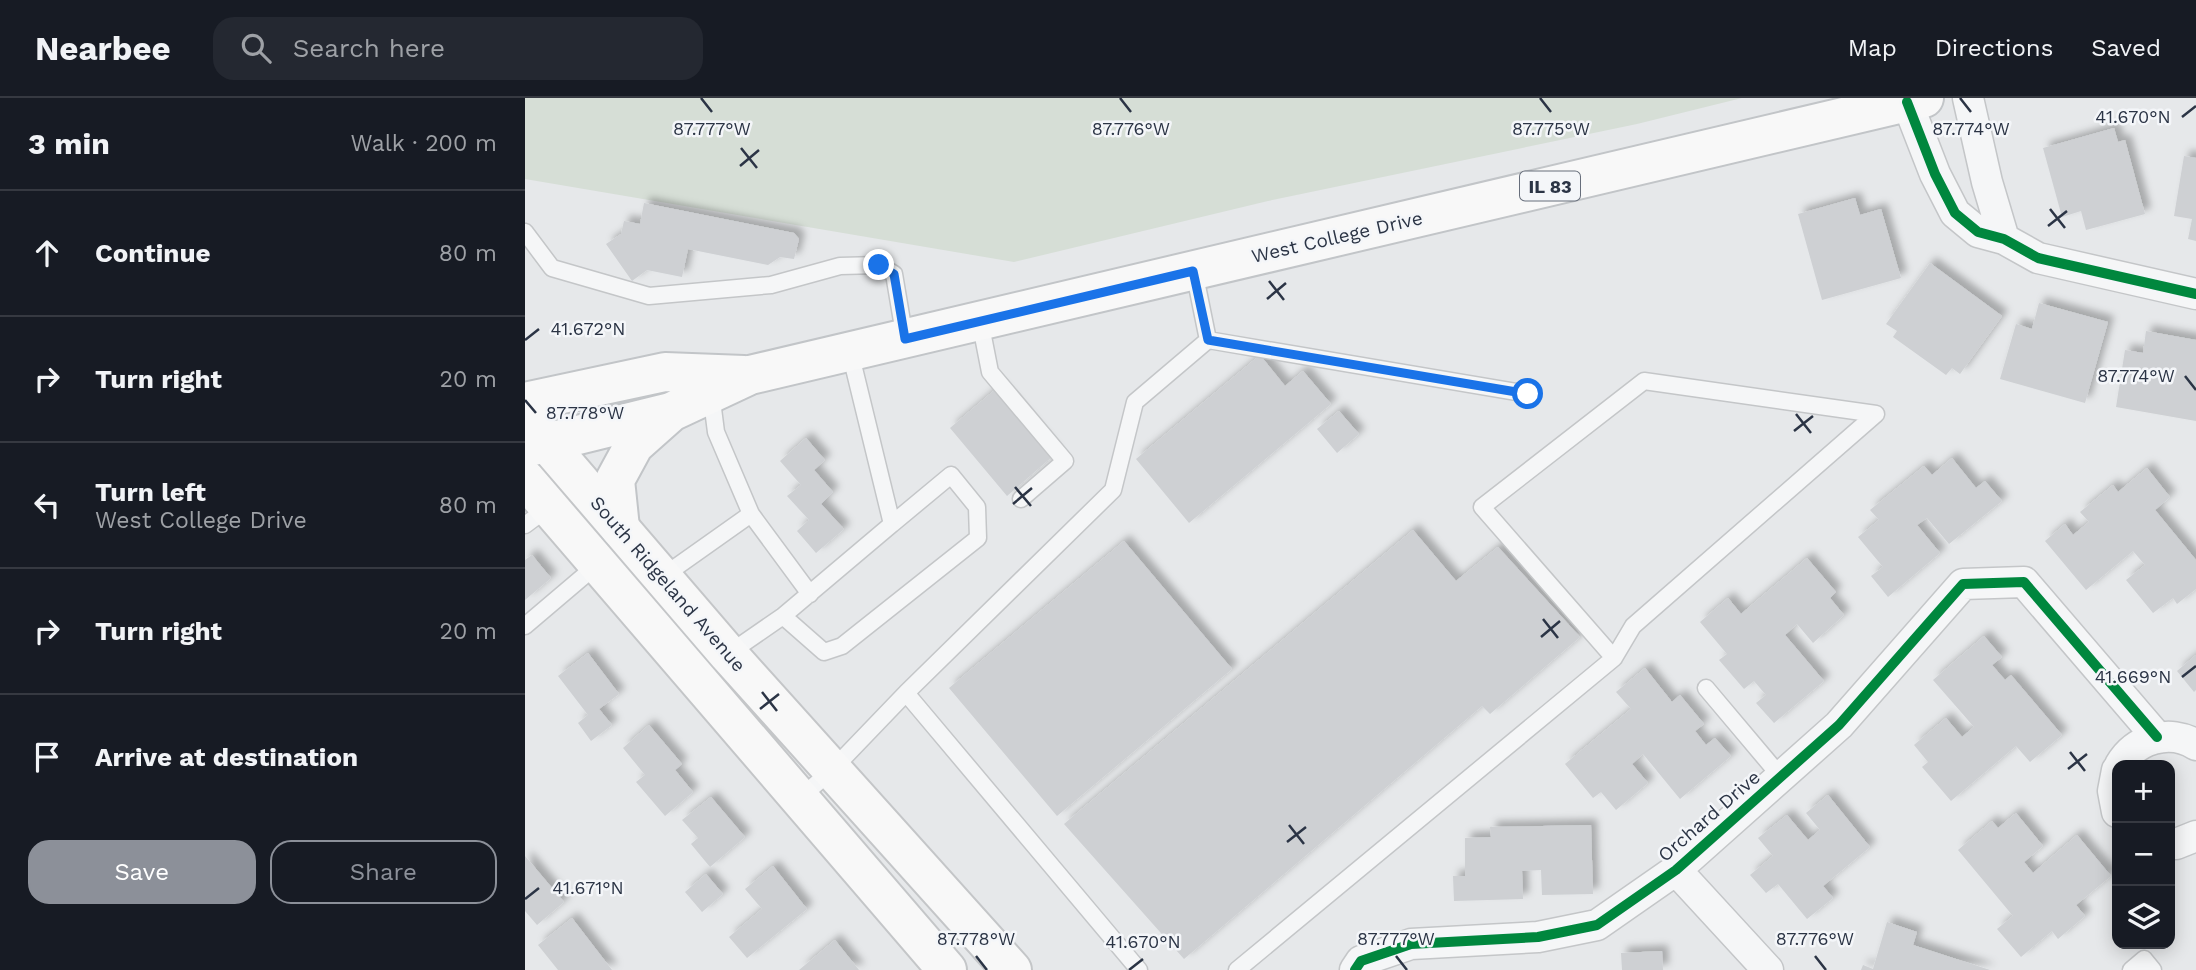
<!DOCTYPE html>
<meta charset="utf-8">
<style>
:root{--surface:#171b24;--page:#242831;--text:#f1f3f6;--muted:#9ea1a6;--line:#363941;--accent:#8c9099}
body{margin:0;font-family:"Work Sans",sans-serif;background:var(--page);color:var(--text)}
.controls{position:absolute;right:21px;bottom:21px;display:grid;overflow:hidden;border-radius:14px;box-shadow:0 4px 18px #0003}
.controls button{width:63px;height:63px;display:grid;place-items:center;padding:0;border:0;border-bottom:2px solid var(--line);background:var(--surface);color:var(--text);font:35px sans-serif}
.stop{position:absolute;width:21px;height:21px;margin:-16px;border:5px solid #1a73e8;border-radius:50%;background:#fff}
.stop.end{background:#1a73e8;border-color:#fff;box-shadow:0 2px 7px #0008}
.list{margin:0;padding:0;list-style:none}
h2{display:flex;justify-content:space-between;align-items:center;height:91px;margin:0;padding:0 28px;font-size:30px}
h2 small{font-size:23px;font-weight:400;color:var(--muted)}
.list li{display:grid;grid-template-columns:46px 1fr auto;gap:21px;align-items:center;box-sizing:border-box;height:126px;padding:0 28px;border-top:2px solid var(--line)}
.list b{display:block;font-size:26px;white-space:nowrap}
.list p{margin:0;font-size:23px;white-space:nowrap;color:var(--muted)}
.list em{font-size:23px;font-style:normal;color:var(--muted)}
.actions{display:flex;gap:14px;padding:21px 28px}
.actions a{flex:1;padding:16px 0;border:2px solid var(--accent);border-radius:21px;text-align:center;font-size:24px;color:var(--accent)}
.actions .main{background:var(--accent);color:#fff}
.icon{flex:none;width:38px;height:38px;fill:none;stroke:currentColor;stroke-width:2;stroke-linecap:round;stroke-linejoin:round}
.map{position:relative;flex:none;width:1671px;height:872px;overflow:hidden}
header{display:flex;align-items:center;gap:42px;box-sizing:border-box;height:98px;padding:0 35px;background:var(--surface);border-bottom:2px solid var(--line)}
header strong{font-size:33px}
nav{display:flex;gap:38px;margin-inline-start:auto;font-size:24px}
.search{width:490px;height:63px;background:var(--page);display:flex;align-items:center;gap:18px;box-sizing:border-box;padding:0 24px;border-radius:21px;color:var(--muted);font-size:26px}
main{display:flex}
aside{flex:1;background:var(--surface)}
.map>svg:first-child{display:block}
</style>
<header>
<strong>Nearbee</strong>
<div class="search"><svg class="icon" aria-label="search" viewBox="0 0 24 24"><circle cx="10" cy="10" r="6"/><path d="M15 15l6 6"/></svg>Search here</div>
<nav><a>Map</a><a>Directions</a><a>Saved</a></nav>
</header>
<main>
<aside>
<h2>3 min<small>Walk · 200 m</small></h2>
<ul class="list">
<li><svg class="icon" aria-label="ahead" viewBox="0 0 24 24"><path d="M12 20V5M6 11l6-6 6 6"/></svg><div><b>Continue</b></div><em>80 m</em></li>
<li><svg class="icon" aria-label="right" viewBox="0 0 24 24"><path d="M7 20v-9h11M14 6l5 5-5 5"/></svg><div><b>Turn right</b></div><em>20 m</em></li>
<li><svg class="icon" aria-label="left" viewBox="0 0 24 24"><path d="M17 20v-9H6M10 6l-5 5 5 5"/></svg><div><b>Turn left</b><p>West College Drive</p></div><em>80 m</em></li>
<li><svg class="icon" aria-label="right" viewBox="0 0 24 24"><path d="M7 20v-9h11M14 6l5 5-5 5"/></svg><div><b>Turn right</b></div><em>20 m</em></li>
<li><svg class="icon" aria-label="arrive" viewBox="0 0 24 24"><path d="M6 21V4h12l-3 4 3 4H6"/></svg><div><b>Arrive at destination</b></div></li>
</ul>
<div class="actions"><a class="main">Save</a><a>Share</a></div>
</aside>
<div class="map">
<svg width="1671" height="872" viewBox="0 0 1671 872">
<defs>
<filter id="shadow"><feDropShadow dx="6" dy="-6" stdDeviation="3.5" flood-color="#0004"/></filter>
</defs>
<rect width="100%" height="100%" fill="#e6e8ea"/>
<path fill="#d6ded6" d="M0 0H1217L1112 26 743 103 489 164 0 81Z"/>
<path fill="#ced0d3" filter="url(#shadow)" d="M1589 30 1593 44 1600 42 1620 116 1561 132 1556 113 1537 119 1518 50Z
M1659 58 1671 60V143L1663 141 1667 121 1649 118Z
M1330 100 1335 117 1356 111 1376 180 1297 202 1273 116Z
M119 105 269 135 274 141 269 161 255 159 243 167 163 151 157 179 122 172 107 183 81 146 96 136 99 123 115 126Z
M1405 165 1477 218 1435 276 1427 270 1421 277 1368 239 1372 233 1361 226Z
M1514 205 1583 224 1560 305 1475 281 1491 226 1507 231Z
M1621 233 1671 242V323L1591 309 1600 252 1618 255Z
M735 257 760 288 778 273 806 306 664 425 611 361Z
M472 290 529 357 482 398 425 330Z
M814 313 834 336 812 355 792 331Z
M281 340 300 362 289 372 308 394 296 406 319 431 291 455 272 433 284 422 262 398 276 387 255 363Z
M1427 360 1451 390 1460 383 1477 403 1424 446 1402 420 1392 427 1415 455 1363 499 1346 478 1358 469 1333 439 1354 422 1345 412 1399 368 1407 377Z
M1622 370 1645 399 1630 412 1671 462V491L1652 506 1648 500 1628 515 1601 482 1620 467 1608 453 1561 492 1520 443 1540 426 1548 437 1564 424 1555 414 1588 387 1593 394Z
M888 432 931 483 973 449 1055 539 965 616 957 608 659 861 539 726Z
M599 443 707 571 532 718 424 590Z
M7 457 26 480 0 502V462Z
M1282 460 1311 494 1305 500 1319 517 1288 545 1272 526 1260 537 1299 583 1249 625 1231 605 1241 597 1229 583 1219 591 1194 562 1202 556 1175 524 1203 500 1216 516Z
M1459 538 1477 559 1467 567 1480 582 1486 577 1537 637 1505 664 1491 648 1426 703 1397 669 1403 664 1389 647 1421 620 1437 639 1449 629 1408 582Z
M63 555 94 596 74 611 87 627 66 643 53 625 63 617 33 578Z
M1671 557V592L1669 594 1652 573Z
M1120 570 1147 604 1155 597 1179 626 1170 633 1181 647 1190 640 1206 658 1155 701 1118 656 1107 666 1123 685 1091 712 1076 694 1068 700 1040 666 1106 611 1091 594Z
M124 627 157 666 150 672 168 694 140 718 111 684 120 677 98 650Z
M1303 697 1345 749 1298 788 1308 800 1282 821 1253 786 1241 795 1225 777 1248 758 1233 740 1262 717 1283 742 1295 732 1281 715Z
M186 699 220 739 185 769 166 746 173 740 157 722Z
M1491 715 1518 748 1499 764 1508 775 1552 737 1586 778 1551 807 1560 818 1533 841 1527 833 1496 859 1472 831 1488 818 1433 752 1467 723 1473 730Z
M1066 727 1068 796 1017 797 1016 772 997 773 998 801 929 803 928 778H940V740L966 739 965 729Z
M0 758 39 804 12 827 0 813Z
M248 768 282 811 222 860 204 839 237 811 220 791Z
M181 776 198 796 177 814 160 794Z
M47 820 87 872H33L13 847Z
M1362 824 1392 834 1388 847 1465 872H1336L1338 867 1348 871Z
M310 842 334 872H274Z
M1137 853 1138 872H1097L1096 855Z"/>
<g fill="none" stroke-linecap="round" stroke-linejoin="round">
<defs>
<path id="service" d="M0 134 27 170 124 198 246 187 315 168 354 167 369 176 380 241
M669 173 683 242
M455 223 465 274 540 363 496 401
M186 295 191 334 226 416 285 496
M0 427 24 409
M137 479 226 416
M258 518 299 554 317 548 453 440 452 409 426 377 367 426
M0 528 73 466
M203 556 258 518 367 426 325 254
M1089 560 1108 528 1351 316
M1181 590 1256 679
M381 595 588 392 610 304 683 242 1003 296
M275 700 307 672 381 595 614 872
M712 872 1089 560 957 409 1119 283 1351 316
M1606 872 1619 861 1628 872"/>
<path id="minor" d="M1443 0 1462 84 1479 141
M1382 4 1410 76 1430 115 1453 134 1479 141 1513 160 1671 196
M1595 667C1610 641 1645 630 1671 647
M1592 672 1588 693 1592 714
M1645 746H1651L1671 738
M1151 772 1243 872
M830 872 836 863 886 846 1013 839 1072 827 1151 772 1314 627 1438 486 1499 484 1632 639"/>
<path id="secondary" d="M0 315 21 344 203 556 487 872
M0 381 422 872"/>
<path id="primary" d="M0 304 140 274 219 277
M0 350 146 314 225 277 1399 0
M95 430 90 382 109 347 145 315"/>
</defs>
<use href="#service" stroke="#c4c6c8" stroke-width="19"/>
<use href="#minor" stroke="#c4c6c8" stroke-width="33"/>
<use href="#secondary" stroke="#c4c6c8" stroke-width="42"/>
<use href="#primary" stroke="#c2c5c8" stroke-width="42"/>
<use href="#service" stroke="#f5f6f7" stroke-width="16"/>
<use href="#minor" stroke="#f5f6f7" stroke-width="30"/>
<use href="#secondary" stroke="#f8f8f8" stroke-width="38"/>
<use href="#primary" stroke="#f8f8f8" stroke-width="38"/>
<defs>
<path id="cycleway" d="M1382 4 1410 76 1430 115 1453 134 1479 141 1513 160 1671 196
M830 872 836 863 886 846 1013 839 1072 827 1151 772 1314 627 1438 486 1499 484 1632 639"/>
</defs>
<use href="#cycleway" stroke="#f4f6f9" stroke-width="15"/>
<use href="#cycleway" stroke="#00873e" stroke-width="10"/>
</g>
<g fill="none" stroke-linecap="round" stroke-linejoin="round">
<path stroke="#1a73e8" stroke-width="9" d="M354 167 369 176 380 241 668 173 683 242 1003 296"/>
</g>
<path fill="none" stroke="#2b3445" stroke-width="2.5" d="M176 0 187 14M595 0 606 14M1015 0 1026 14M1435 0 1446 14M1657 19 1671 8M216 50 232 70M215 68 234 52M1525 111 1540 130M1523 128 1542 113M744 183 759 202M742 201 761 185M0 242 14 231M1660 278 1671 292M0 302 11 315M1271 316 1286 335M1269 333 1288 318M490 389 506 408M488 406 507 390M1018 521 1033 540M1016 539 1035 523M1657 579 1671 568M237 594 252 613M235 611 254 596M1545 654 1560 673M1543 671 1562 656M764 727 779 746M762 744 781 729M0 801 14 790M451 858 462 872M871 858 882 872M1290 858 1301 872M604 872 618 861"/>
<g text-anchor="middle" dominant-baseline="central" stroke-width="5" stroke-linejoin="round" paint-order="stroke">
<rect fill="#f4f6f9" stroke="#676e7b" stroke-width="2" x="995" y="73.5" width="60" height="29" rx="5"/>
<g font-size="18" font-weight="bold" fill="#2b3445">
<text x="1025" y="88">IL 83</text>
</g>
<g font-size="19" fill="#2b3445" stroke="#f4f6f9">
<text transform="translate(812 139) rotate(-13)">West College Drive</text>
<text transform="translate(143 486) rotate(49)">South Ridgeland Avenue</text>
<text transform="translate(1184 718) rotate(-41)">Orchard Drive</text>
</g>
</g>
<g font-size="18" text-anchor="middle" fill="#2b3445" stroke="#f4f6f9" stroke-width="5" stroke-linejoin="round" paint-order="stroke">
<text x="1608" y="25">41.670°N</text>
<text x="1446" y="37">87.774°W</text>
<text x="187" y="37">87.777°W</text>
<text x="606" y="37">87.776°W</text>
<text x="1026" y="37">87.775°W</text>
<text x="63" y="237">41.672°N</text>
<text x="1611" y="284">87.774°W</text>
<text x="60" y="321">87.778°W</text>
<text x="1608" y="585">41.669°N</text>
<text x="63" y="796">41.671°N</text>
<text x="451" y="847">87.778°W</text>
<text x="871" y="847">87.777°W</text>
<text x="1290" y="847">87.776°W</text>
<text x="618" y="850">41.670°N</text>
</g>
</svg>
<div class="controls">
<button>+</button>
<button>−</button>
<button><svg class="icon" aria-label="layers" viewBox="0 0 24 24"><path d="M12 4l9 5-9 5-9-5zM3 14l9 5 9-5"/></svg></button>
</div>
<div class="stop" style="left:1003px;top:296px"></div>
<div class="stop end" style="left:354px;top:167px"></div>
</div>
</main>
